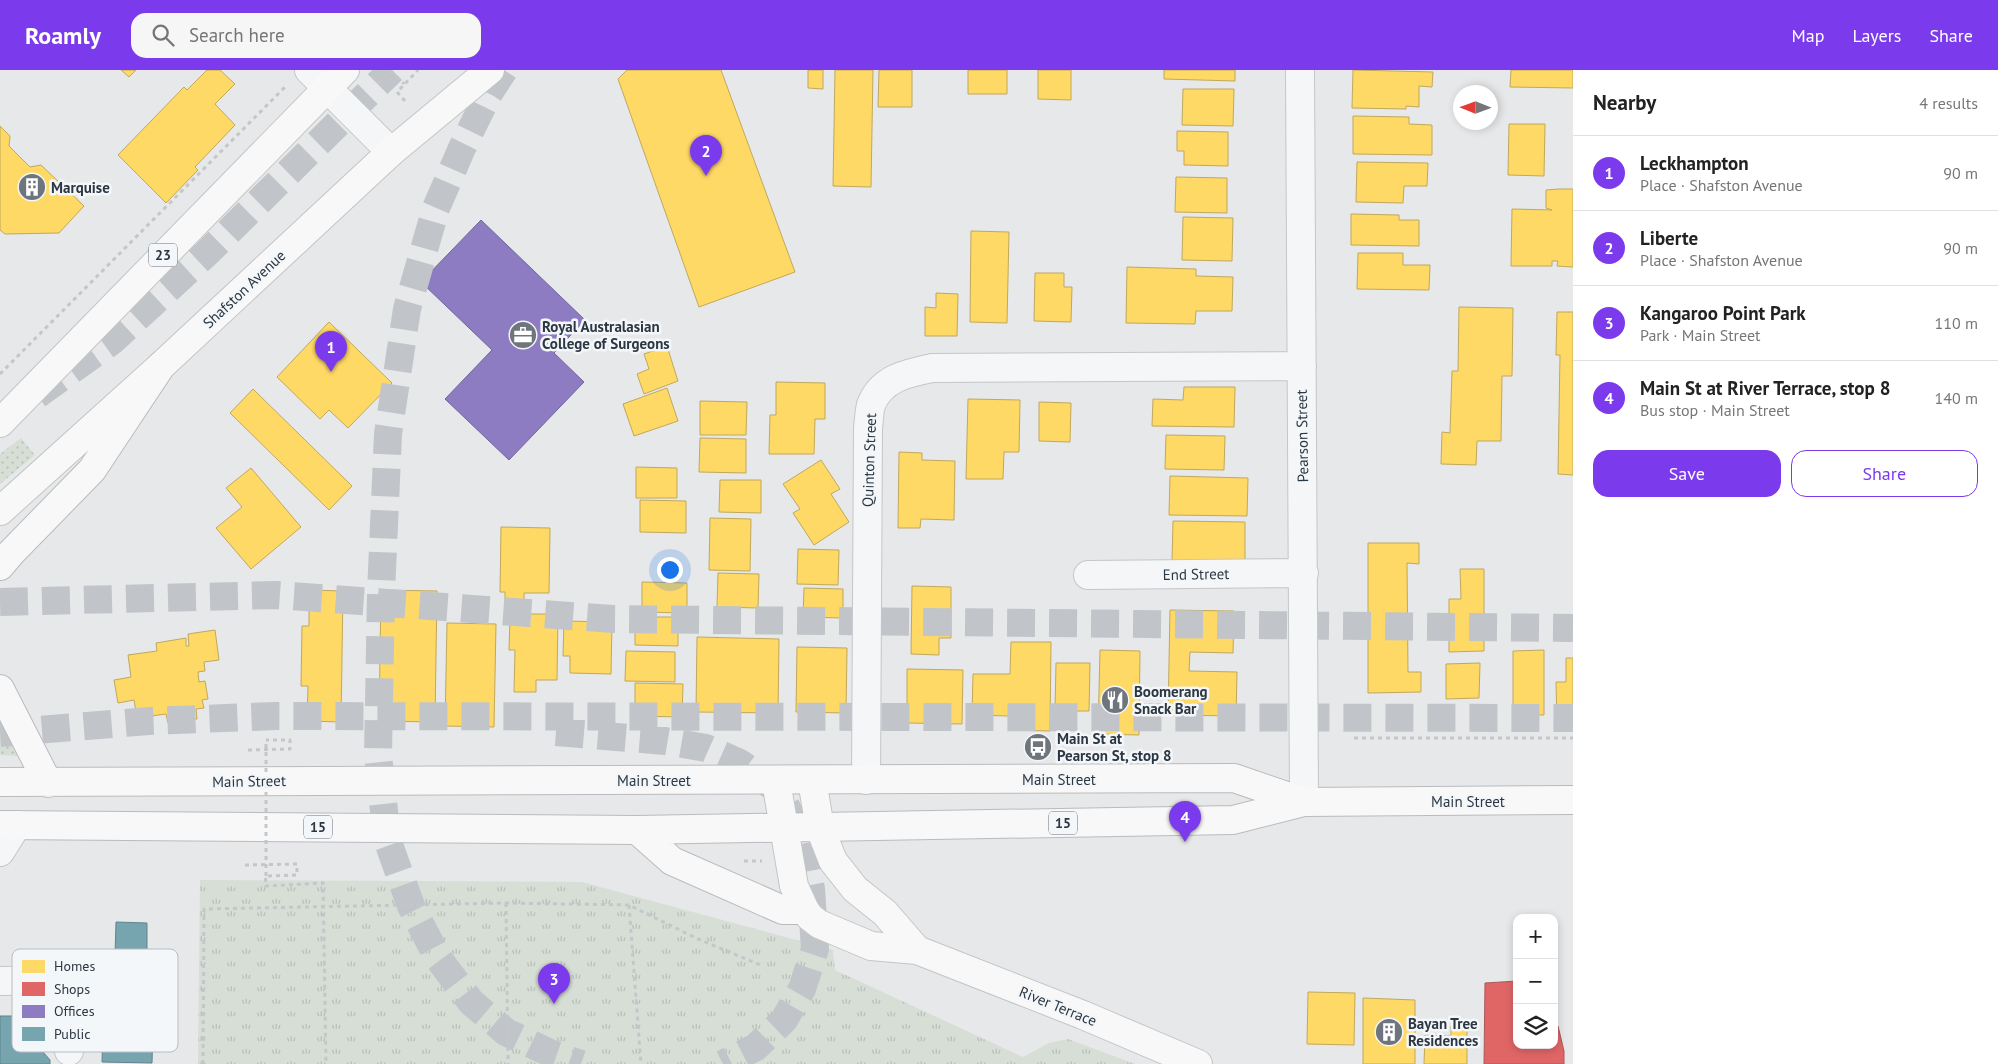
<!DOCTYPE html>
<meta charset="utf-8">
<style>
:root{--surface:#fff;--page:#f6f6f6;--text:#222;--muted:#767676;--line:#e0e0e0;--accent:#7c3aed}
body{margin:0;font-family:"PT Sans",sans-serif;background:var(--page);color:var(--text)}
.controls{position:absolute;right:15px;bottom:15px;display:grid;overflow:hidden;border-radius:10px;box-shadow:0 2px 8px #0003}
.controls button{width:45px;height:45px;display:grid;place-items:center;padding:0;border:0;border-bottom:1px solid var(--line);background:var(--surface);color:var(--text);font:25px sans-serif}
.compass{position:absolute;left:1453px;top:15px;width:45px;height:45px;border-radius:50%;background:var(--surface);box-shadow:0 2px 8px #0003;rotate:271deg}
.you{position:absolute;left:669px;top:499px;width:18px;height:18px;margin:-12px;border:4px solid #fff;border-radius:50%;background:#1a73e8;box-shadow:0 0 0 8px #1a73e833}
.badge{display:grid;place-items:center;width:32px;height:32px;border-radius:50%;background:var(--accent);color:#fff;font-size:16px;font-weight:700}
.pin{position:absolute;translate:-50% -41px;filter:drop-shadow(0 1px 2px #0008)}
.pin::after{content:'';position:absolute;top:26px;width:18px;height:15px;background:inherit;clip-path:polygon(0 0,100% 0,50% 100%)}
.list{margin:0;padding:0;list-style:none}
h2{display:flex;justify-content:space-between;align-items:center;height:65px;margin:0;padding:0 20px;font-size:21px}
h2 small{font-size:16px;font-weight:400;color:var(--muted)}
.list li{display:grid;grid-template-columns:32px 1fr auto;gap:15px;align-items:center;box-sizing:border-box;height:75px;padding:0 20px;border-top:1px solid var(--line)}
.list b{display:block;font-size:19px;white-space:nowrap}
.list p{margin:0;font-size:16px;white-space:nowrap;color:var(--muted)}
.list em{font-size:16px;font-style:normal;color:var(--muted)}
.actions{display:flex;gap:10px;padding:15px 20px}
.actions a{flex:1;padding:11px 0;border:1px solid var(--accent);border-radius:15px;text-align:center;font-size:18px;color:var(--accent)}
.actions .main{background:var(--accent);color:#fff}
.icon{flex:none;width:28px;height:28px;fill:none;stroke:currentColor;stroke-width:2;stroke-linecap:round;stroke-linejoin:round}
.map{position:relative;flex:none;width:1573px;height:994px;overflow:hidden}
header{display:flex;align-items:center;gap:30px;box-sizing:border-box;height:70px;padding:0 25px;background:var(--accent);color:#fff}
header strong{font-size:24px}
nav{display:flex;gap:28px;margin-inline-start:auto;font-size:18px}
.search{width:350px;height:45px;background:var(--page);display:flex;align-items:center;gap:12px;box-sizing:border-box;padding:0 18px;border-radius:15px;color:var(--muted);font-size:19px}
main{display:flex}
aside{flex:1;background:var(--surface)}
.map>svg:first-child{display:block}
</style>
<header>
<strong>Roamly</strong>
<div class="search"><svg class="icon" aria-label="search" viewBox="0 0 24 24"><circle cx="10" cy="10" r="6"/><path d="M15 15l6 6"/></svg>Search here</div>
<nav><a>Map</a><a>Layers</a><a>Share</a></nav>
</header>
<main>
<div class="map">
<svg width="1573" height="994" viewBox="0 0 1573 994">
<defs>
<pattern id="grass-dots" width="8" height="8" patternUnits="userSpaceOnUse" patternTransform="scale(1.25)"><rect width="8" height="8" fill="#d7ded6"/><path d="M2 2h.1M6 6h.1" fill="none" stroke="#b9bfb9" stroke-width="1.8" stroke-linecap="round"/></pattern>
<pattern id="park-tufts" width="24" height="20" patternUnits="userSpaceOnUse" patternTransform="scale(1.25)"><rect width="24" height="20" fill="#d7ded6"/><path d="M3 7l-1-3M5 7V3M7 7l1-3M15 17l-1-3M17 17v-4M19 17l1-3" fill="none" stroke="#b9bfb9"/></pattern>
</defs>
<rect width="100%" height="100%" fill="#e6e8ea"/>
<path fill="url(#grass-dots)" d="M21 368 35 385 0 414V384Z
M0 638 20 680 17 686 0 685Z"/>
<path fill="url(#park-tufts)" d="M200 810 582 812 833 880 835 900 1023 987 1049 973 1068 969 1135 994H198Z"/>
<path fill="#ffd966" stroke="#c0a85c" d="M121 0H136L129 7Z
M207 0H220L235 14 215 34 235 55 195 97 198 100 166 133 118 85 184 17 187 20Z
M627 0H721L795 202 699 237 618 9Z
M808 0H823V19L808 18Z
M835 0H873L871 117 833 116Z
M879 0H912V37H878Z
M968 0H1007V24H968Z
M1038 0H1071V30L1038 29Z
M1164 0H1235V11L1164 9Z
M1353 0 1433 2 1432 17 1419 16V37L1406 36V39L1352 38Z
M1511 0H1573V18L1510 17Z
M1183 19H1234L1233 56 1182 55Z
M1353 46 1409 47V54L1432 55V85L1353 84Z
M1509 54H1545L1544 106 1508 105Z
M0 56 10 66 9 76 30 97 41 95 84 136 59 163 5 164 0 160Z
M1177 61 1228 62V96L1184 95V81H1177Z
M1357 92 1428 93 1427 116H1404L1403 133 1356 132Z
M1176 107 1227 108V143L1175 142Z
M1559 119H1573V197L1557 196 1558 191H1552V196H1511L1512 139 1552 140 1546 138V120Z
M1351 144 1399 145V150H1419V176L1351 175Z
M1183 147 1233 148 1232 191 1182 190Z
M971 161 1009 162 1007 253 970 252Z
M1358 183H1403V195H1430L1429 220 1357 219Z
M1127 197 1196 199V206L1233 207 1232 241H1196L1195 254 1126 253Z
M1035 203H1064V217H1072L1071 252 1034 251Z
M936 223 958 224 957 266H925V237L936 238Z
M1459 237 1513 238 1512 306H1502L1501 371H1477L1476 395 1441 394 1442 362 1450 363 1452 301H1458Z
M1557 242H1573V405L1558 404 1560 285H1556Z
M329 252 392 313 348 358 329 340 320 349 277 307Z
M667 276 678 311 644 324 637 304 649 299 644 284Z
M776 312 825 313V349H815L814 384H769L770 345H776Z
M1184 317H1235L1234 357 1152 356 1153 329 1183 330Z
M667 318 678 351 634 366 623 334Z
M253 319 352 416 329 440 230 343Z
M968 329 1020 330 1019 382H1004L1003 409H966Z
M700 331 747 332 746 365H700Z
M1039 332 1071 333 1070 372 1039 371Z
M1166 365 1225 366 1224 400 1165 399Z
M700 368 746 369V403L699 402Z
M899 382 922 383V390L955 391 954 450 921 449 920 458H898Z
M821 390 840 419 831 424 849 452 814 475 793 443 800 439 783 414Z
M636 397 677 398V428H636Z
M251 398 301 457 251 499 216 458 242 437 226 418Z
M1170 406 1248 408 1247 446 1169 445Z
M720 410H761V443L719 442Z
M640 430 686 431V463L640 462Z
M710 448 751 449 750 501 709 500Z
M1173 451 1245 452V492L1172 491Z
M501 457 550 458 549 523H524V532H505V522H500Z
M1368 473H1419V494L1407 493 1408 602H1421V622L1368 623Z
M798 479 839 480 838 515 797 514Z
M1460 499H1484V581L1449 582V529H1461Z
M718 503 759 504 758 538 717 537Z
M642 512 687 513V543L642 542Z
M912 516 951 517V568H939V585L911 584Z
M804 518 843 519V548L803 547Z
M309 520 343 521 341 652 307 651 308 616H301L302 556H309Z
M381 520 437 521 435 652 379 651Z
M1170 540 1234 541 1233 583 1190 582 1189 601 1237 602 1236 646 1168 645Z
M515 544H558L557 610H536V622H514L515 580H509L510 547H515Z
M635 547H678V576L635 575Z
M564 551 612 552 611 604 570 603V586H563Z
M447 553 496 554 494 657 445 656Z
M215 560 219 590 204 592 205 601 198 602 199 612 205 611 208 629 202 630 204 638 196 639 197 649 168 653 166 644 137 648 134 630 118 633 114 610 131 607 128 585 157 581 156 573 186 568V576H189L188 564Z
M697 567 779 569 778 643 696 642Z
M1011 572H1051L1050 661 1009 660V646L972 645 973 604H1010Z
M797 577 847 578 846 643 796 642Z
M1100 580 1140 581 1139 665 1098 664Z
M1544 580V645H1513V581Z
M626 581 675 582V612L625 611Z
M1566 588H1573V655H1557L1556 612H1566Z
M1056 593H1090L1089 641H1055Z
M1480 593 1479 628 1446 629V594Z
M907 599 963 600 962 654 907 653Z
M635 613 683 614 682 647 635 646Z
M1308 922 1355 923 1354 975 1307 974Z
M1363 928 1415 930V994H1363Z
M1451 956H1467V994H1424L1425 965 1451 966Z"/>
<path fill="#e06666" stroke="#aa585c" d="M1517 911V975H1554V957L1558 956 1564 981V994H1484L1485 913Z"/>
<path fill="#8e7cc3" stroke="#71679d" d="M481 150 585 250 554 283 584 312 509 390 445 329 492 280 421 212Z"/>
<path fill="#76a5af" stroke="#60848f" d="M116 852 147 853V885L167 886 166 924 154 923 152 993 102 992 105 885 115 886Z
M0 946H43V982L50 990V994H0Z"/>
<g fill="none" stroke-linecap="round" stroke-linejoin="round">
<path stroke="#c1c5c9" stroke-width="28" stroke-dasharray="28 14" stroke-linecap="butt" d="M504 0 489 23 462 78 436 138 407 239 388 364 381 523 378 685 387 769 411 836 438 888 471 932 506 962 552 984 581 994
M37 325 112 271 207 183 392 0
M0 532 276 525 613 549 1573 558
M556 662 665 671 706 678 740 693 779 721 801 768 811 819 815 879 802 919 784 950 756 977 723 994
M0 663 149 651 276 646 1573 648"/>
<defs>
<path id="minor" d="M309 0 391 82
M1300 0 1304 732
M1088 505 1304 503
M866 710 868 358C869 351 869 342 871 335 881 308 908 303 932 298L1302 296
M0 782 17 755
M0 911 69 910V981"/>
<path id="major" d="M0 353 345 0
M0 441 161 296 391 82 490 0
M812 710 820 758 833 791 855 819 885 843 917 880
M776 711 794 816 805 840 810 847 819 854 871 876 917 880 1083 945 1198 994"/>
<path id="highway" d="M0 496 11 483 92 400 161 296
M0 619 48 713
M0 712 1234 708 1304 732
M0 755 637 760 1233 750 1304 732 1573 730
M637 760 672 791 783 840H805"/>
</defs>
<use href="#minor" stroke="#c4c6c8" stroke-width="30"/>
<use href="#major" stroke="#c3c5c7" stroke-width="30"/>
<use href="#highway" stroke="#b9bbbe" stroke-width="30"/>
<path stroke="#c4c7c9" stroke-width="3" stroke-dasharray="4 4" stroke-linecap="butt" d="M391 1 404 14
M372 6 379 12 391 0
M405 31 397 22 418 0
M0 304 287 15
M1354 668H1573
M248 680 290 679V670H266
M744 791H762
M245 795 297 794V805L266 806 265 816 323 813 326 994
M506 833 508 994
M629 835 641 994
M203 994 204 839 506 833 629 835 698 869 763 896"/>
<use href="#minor" stroke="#f5f6f7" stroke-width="28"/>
<use href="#major" stroke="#f8f8f8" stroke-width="28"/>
<use href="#highway" stroke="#f8f8f8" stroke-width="28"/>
<path stroke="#c4c7c9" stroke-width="3" stroke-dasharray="4 4" stroke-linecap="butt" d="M266 806V670"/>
</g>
<defs>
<symbol id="building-disc" viewBox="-11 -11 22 22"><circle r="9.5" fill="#6e757d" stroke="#f4f7f9"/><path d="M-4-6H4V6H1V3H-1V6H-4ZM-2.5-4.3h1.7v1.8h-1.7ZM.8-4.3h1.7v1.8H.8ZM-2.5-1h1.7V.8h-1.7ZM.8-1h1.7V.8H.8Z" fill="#fff"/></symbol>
<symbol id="office-disc" viewBox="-11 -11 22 22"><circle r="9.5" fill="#6e757d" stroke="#f4f7f9"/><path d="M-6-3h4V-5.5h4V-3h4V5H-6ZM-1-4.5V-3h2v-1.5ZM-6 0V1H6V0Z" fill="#fff"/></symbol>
<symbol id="restaurant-disc" viewBox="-11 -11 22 22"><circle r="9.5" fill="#6e757d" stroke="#f4f7f9"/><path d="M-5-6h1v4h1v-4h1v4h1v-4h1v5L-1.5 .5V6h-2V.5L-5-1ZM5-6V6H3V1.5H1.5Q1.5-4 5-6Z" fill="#fff"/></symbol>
<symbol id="bus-disc" viewBox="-11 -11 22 22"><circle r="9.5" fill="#6e757d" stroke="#f4f7f9"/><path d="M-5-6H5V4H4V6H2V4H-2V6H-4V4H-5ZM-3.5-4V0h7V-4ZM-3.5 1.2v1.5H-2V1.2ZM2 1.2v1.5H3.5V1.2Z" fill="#fff"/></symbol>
</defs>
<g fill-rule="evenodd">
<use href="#building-disc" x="16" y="101" width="32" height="32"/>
<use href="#office-disc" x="507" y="249" width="32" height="32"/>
<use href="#restaurant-disc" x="1099" y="614" width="32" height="32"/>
<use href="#bus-disc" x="1022" y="661" width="32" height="32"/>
<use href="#building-disc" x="1373" y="946" width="32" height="32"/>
</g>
<g text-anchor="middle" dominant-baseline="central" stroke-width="5" stroke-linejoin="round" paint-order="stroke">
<g fill="#f4f7f9" stroke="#69717a" stroke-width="1">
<rect x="149" y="173.5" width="28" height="23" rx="4"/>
<rect x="1049" y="741.5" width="28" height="23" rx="4"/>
<rect x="304" y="745.5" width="28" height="23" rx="4"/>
</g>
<g font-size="14" font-weight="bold" fill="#2d3743">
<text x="163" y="185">23</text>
<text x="1063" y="753">15</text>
<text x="318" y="757">15</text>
</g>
<g font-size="15" font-weight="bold" fill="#2d3743" stroke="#f4f7f9" text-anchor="start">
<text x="51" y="117">Marquise</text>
<text x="542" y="256">Royal Australasian<tspan x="542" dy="17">College of Surgeons</tspan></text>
<text x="1134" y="621">Boomerang<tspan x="1134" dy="17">Snack Bar</tspan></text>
<text x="1057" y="668">Main St at<tspan x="1057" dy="17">Pearson St, stop 8</tspan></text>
<text x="1408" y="953">Bayan Tree<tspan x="1408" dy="17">Residences</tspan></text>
</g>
<g font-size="15" fill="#2d3743" stroke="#f4f7f9">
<text transform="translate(244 219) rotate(-43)">Shafston Avenue</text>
<text transform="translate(1302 366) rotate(-91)">Pearson Street</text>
<text transform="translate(869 390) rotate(-88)">Quinton Street</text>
<text transform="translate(1196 504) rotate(-1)">End Street</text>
<text x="1059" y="709">Main Street</text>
<text x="654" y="710">Main Street</text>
<text transform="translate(249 711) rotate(-1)">Main Street</text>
<text x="1468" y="731">Main Street</text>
<text transform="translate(1058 936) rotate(22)">River Terrace</text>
</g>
</g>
<rect x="12" y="879" width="166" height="103" rx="8" fill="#f4f7f9" stroke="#b8bdc2" stroke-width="1"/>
<rect x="22" y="890" width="23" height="13" fill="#ffd966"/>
<rect x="22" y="912" width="23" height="14" fill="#e06666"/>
<rect x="22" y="935" width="23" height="13" fill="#8e7cc3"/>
<rect x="22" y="957" width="23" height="14" fill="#76a5af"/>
<g font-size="14" fill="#2d3743">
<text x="54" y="901">Homes</text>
<text x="54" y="924">Shops</text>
<text x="54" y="946">Offices</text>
<text x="54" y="969">Public</text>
</g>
</svg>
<div class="controls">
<button>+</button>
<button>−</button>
<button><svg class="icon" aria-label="layers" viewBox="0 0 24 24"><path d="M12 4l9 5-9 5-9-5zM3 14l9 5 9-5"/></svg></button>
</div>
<svg class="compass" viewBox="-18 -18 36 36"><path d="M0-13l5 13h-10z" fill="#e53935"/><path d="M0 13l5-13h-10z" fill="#767676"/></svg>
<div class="you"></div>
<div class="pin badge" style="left:331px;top:302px">1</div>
<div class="pin badge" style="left:706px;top:106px">2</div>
<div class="pin badge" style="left:554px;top:934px">3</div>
<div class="pin badge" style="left:1185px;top:772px">4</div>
</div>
<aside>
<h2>Nearby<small>4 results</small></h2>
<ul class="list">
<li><span class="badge">1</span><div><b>Leckhampton</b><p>Place · Shafston Avenue</p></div><em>90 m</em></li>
<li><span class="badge">2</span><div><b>Liberte</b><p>Place · Shafston Avenue</p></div><em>90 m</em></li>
<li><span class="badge">3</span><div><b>Kangaroo Point Park</b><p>Park · Main Street</p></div><em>110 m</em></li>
<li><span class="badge">4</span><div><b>Main St at River Terrace, stop 8</b><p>Bus stop · Main Street</p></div><em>140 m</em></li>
</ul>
<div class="actions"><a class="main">Save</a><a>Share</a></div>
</aside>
</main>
